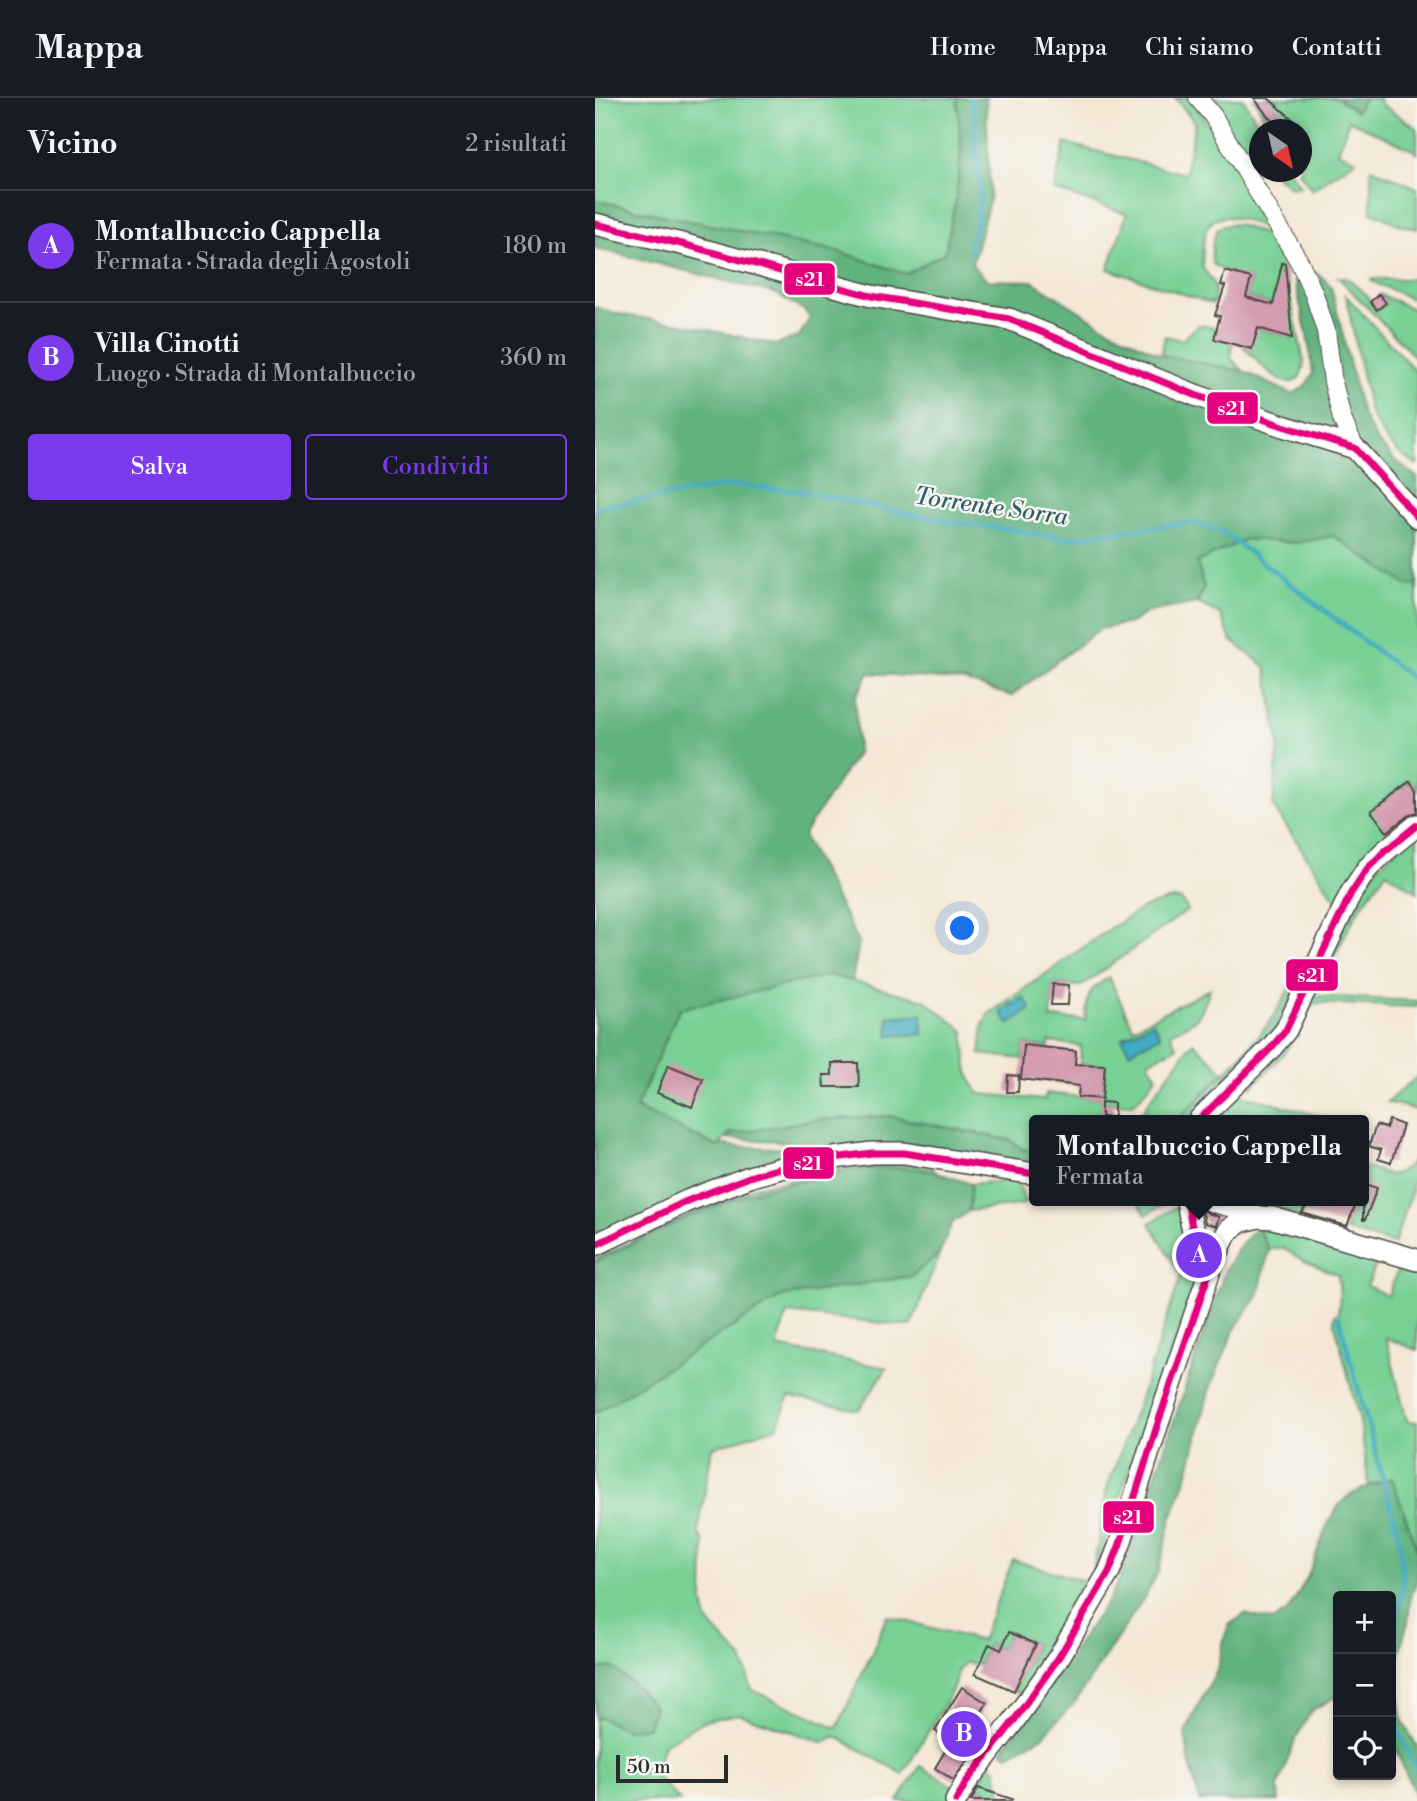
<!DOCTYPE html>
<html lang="it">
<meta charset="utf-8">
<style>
:root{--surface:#171b24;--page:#242831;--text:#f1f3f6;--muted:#9ea1a6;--line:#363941;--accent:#7c3aed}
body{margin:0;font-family:"Libre Bodoni",serif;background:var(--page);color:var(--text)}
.controls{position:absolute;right:21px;bottom:21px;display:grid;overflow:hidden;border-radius:7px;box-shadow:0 4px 10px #0003}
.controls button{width:63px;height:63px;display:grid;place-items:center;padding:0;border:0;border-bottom:2px solid var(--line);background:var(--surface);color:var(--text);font:35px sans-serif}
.compass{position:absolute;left:654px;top:21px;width:63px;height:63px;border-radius:50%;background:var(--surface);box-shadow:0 4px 10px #0003;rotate:146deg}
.scale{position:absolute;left:21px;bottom:18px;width:112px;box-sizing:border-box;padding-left:7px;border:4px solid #2b2b2b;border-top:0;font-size:19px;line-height:24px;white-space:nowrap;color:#2b2b2b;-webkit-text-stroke:5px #f6f6f2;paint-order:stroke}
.you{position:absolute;left:368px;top:831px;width:24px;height:24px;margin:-18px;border:5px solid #fff;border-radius:50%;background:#1a73e8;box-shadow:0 0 0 10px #1a73e833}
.badge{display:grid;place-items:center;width:46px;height:46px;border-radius:50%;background:var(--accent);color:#fff;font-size:23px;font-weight:700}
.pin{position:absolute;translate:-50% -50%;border:4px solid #fff;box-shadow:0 2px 7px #0006}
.popup{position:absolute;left:434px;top:1017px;width:340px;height:91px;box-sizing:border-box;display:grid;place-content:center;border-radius:7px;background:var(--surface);filter:drop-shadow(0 2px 5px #0005);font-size:23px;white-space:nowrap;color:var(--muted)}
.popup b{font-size:26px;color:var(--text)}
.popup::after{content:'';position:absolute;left:50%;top:100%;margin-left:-14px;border:14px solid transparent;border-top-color:var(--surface)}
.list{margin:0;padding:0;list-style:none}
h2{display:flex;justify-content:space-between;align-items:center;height:91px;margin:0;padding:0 28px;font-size:30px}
h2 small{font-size:23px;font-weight:400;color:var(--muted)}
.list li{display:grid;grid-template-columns:46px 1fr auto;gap:21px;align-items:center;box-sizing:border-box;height:112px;padding:0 28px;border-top:2px solid var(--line)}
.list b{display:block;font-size:26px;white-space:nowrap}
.list p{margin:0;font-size:23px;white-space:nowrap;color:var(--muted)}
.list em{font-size:23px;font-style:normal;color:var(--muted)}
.actions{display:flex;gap:14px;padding:21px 28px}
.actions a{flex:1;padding:16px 0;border:2px solid var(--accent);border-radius:7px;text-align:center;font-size:24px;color:var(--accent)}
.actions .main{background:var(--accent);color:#fff}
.icon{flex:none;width:38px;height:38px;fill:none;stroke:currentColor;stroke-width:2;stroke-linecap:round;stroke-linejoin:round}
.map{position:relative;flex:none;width:822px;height:1703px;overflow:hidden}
header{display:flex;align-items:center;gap:42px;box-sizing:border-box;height:98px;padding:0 35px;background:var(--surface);border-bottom:2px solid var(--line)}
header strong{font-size:33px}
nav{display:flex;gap:38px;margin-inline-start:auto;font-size:24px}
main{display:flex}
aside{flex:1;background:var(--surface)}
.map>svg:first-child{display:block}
</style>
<header>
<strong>Mappa</strong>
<nav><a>Home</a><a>Mappa</a><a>Chi siamo</a><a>Contatti</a></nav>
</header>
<main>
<aside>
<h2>Vicino<small>2 risultati</small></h2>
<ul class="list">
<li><span class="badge">A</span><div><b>Montalbuccio Cappella</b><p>Fermata · Strada degli Agostoli</p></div><em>180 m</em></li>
<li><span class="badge">B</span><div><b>Villa Cinotti</b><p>Luogo · Strada di Montalbuccio</p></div><em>360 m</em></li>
</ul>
<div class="actions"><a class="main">Salva</a><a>Condividi</a></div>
</aside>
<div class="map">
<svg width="822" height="1703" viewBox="0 0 822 1703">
<rect width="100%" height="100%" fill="#f6f6f2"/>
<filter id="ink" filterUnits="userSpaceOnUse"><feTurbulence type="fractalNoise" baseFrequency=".0143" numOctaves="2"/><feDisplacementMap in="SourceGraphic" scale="14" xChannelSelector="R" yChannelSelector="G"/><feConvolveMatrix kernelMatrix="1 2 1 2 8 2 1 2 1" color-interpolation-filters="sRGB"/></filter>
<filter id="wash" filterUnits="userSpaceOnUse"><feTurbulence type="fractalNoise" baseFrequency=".00686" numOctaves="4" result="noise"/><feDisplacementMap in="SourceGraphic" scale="28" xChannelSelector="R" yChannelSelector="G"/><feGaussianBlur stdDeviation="1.57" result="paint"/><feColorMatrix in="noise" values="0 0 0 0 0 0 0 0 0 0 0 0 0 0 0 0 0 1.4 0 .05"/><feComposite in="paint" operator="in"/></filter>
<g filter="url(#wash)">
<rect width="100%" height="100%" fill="#f4e8d5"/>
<path fill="#79d095" stroke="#527e60" stroke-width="2" fill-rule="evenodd" d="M0 0H362L366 53 361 99 350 154 311 176 242 153 47 113 0 102Z
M580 0H593C628 40 652 88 678 134 659 125 619 105 610 135 607 146 608 159 607 169 618 183 623 187 618 206L513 171 532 116 459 92 470 45 590 76 600 24Z
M609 0H648L666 31 664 32V57L658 49 644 53Z
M659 0H742L761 13 770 0H784L786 6 822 30V57L820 53 754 22 743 54 761 62 717 92 704 74H706V32L676 31Z
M776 70 822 90V131L808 128 776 114Z
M678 74H695L705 88 697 90 684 80Z
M641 126 681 140 684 146 709 264C703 311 663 264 649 249L655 227 697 240 678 207 629 192 652 195 656 181C647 178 625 173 619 167 614 162 618 135 624 130 629 127 635 127 641 126Z
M743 179 754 181 774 200 773 201 782 212 791 205 784 196 822 213V261Z
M777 181H822V203L776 183Z
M751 198 822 275V367L804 355 790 340 775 315Z
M604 227 622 230 637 246 636 260 648 273 566 257 570 238 587 242Z
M738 438 812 487 822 488V692L815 683 777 712 795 738 744 807 678 708 684 646 671 569 636 542 625 516 602 505 609 490 602 464 651 441 702 445Z
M822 733V794L791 774 761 816 719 898 822 903V909L718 905 704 933 687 958 656 990 653 982 779 772Z
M577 801 586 802 593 812 486 888 458 886 456 920 490 922C494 894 490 895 514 879L538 930 615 891C604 922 605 921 575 935L582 949 553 964 562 979 541 1004 537 1006 507 1004 506 1019 543 1021 554 1003 598 944 629 974 582 1022H440L439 1053 427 1051 415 1042 294 1018 220 1022 134 1036 123 1049 41 1010 84 911 234 877 329 902 369 933C371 953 369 983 386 996L450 1002 451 995 506 1001 510 968 485 966 486 948 454 944V949L429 947 428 961 385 956 388 927 394 916 517 829 550 809Z
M822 979V1012L792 1004Z
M637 997 652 998 728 1019 734 1022H612Z
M822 1054V1079L816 1086 817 1093 799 1146 750 1132 762 1103H768L769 1069 796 1077C809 1073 818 1067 822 1054Z
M284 1066 319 1067 338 1070 340 1074C292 1067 260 1071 213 1081 196 1085 178 1088 161 1093 106 1109 52 1139 0 1164L1 1160 93 1116 160 1089 247 1071Z
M422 1082 431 1106 374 1113 376 1086Z
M542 1103H574L551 1117Z
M649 1103H714L705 1119Z
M582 1108C598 1146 606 1157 596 1199L549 1326 496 1486 428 1597 419 1593 441 1546 414 1534 406 1552 394 1546 384 1567 371 1564 363 1572 361 1583 353 1600 308 1676 240 1638 230 1645 144 1616 109 1623 69 1646 60 1676 85 1703H0V1621L5 1619 32 1632 17 1569 0 1571V1315L185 1199 317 1178 345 1155 316 1228 192 1215 182 1249 292 1270 264 1312 194 1299 182 1329 117 1350 103 1435 109 1443 108 1505 112 1523 147 1561 157 1592 242 1630 277 1555 292 1518 386 1543 418 1462 496 1485 512 1390 550 1287 586 1177 555 1125Z
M670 1128 700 1134 706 1141 739 1152 749 1147 822 1169V1252L791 1240 812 1323 822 1324V1452L797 1381 774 1388 765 1323 739 1223 740 1217 743 1215 745 1197 743 1177 707 1162 688 1150 674 1152 663 1130ZM783 1162 804 1168 793 1198 772 1188Z
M396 1667 401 1671 406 1695V1701L397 1694 379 1688Z
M325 1668 362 1690 354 1703H303Z"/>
<path fill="#62b27e" stroke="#466e54" stroke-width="2" d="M362 0H391L395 99 377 167 392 182 437 183 508 228 566 257 648 273 697 296 709 289 718 276 714 247 700 182C716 170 724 174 736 188L767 317 783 344 799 361 822 379V488L812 487 738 438 702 445 651 441 602 464 609 490 602 505 553 514 535 525 505 531 416 598 370 583 274 575 260 599 263 654 208 737 264 845 257 883 234 877 84 911 41 1010 123 1049 125 1046C156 1053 189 1045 219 1056L0 1136V209L23 216 92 227 181 247 204 238 215 220 209 212 179 195 0 150V102L47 113 242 153 311 176 350 154 361 99 366 53Z
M742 0H770L761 13Z
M723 851 688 930 596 1022H582C613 990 648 959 675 923 692 900 700 868 723 851Z
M294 1018 415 1042 427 1051 439 1053V1068L327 1047 305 1045 235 1052 212 1045 131 1040 134 1036 220 1022Z
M283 1070 319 1071 340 1074 376 1086 374 1113 357 1125 345 1155 317 1178 185 1199 0 1315V1164L93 1119 161 1093 247 1074Z
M663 1130 674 1152 663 1198 639 1232 614 1293 594 1372 576 1422 564 1472 552 1495 480 1604 447 1639 413 1657 407 1653 515 1500 527 1475 630 1173C639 1157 647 1141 663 1130Z
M797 1380 822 1452V1486L816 1495 813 1524 799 1571 808 1624 822 1648V1702L796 1640V1498H743V1598L717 1612 700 1642 683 1689 684 1703H604L594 1662 590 1635 609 1596 623 1571 629 1541 634 1527 650 1516 677 1523 693 1513 712 1480 732 1428 743 1408 753 1398 774 1388Z
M17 1569 39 1587 60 1609 53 1629 32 1632 5 1619 0 1621V1571Z"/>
<path fill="#41abc1" stroke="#366b76" stroke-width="2" d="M428 899 436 911 414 926 406 914Z
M327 916 328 936 294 938 293 919Z
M558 924 565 938 534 954 527 940Z"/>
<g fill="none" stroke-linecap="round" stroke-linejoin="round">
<path stroke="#41abc1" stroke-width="4.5" d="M375 155 385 103 379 16 375 0
M0 410 137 387 204 393 339 421 474 440 596 424 628 434 822 584
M744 1220 805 1444 808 1490 796 1544
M796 1618 822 1672"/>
</g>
<g id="blocks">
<path fill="#d49bb1" d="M659 0H673L710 32H688L672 17Z
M687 165H690L697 240 663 230 657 251 619 241 625 218 620 217 630 188 626 187 630 173 656 180 651 199 678 207Z
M784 196 791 205 782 212 775 204Z
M816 683 822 692V714L814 717 792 734 776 713Z
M458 886 474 887 473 907H456Z
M429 947 481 953 480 966 510 967 507 1001 483 999 484 988 426 981Z
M237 965H263L264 989H229L228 977H237Z
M73 967 108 981 97 1009 62 995Z
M413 977 424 978 423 994H412Z
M506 1004 519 1005V1019H506Z
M794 1022 808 1027 796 1065 783 1061 786 1052 774 1048 781 1027 791 1030Z
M768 1085 782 1090 770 1122H768Z
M714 1103H762L752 1128 707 1115Z
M607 1111 613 1115 624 1119 621 1128 610 1125Z
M414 1534 441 1546 419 1593 380 1576 394 1546 406 1552Z
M367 1589 392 1605 378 1628 392 1636 358 1682 340 1670 356 1643 340 1633Z
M383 1690 417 1701 416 1703H376Z"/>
</g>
</g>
<g filter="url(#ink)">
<use href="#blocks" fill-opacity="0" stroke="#494744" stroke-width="2"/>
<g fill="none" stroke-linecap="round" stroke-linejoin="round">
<defs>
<path id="minor" d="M603 0 618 18 705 165 719 196 731 233 738 284 747 321 760 350"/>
<path id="tertiary" d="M0 126 91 147 276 198 414 221 600 297 688 328 760 350 822 419
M604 1022 676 950 691 932 756 795 772 771 790 753 822 727
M592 1103 597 1129 616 1169
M617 1103 651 1112 663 1119
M0 1147 92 1103 157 1078 186 1070 239 1060 277 1055H309L440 1076
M361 1703 372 1683 418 1624 464 1559 514 1474 525 1446 562 1328 616 1169 630 1138 635 1131 645 1124 663 1119 678 1120 822 1162"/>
</defs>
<use href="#minor" stroke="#494744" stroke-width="20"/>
<use href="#tertiary" stroke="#494744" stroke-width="24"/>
<use href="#minor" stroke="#fff" stroke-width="18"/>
<use href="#tertiary" stroke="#fff" stroke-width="21"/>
<defs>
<path id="bus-1" d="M0 126 91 147 276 198 414 221 600 297 688 328 760 350 822 419
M604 1022 676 950 691 932 756 795 772 771 790 753 822 727
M0 1147 92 1103 157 1078 186 1070 239 1060 277 1055H309L440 1076
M361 1703 372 1683 418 1624 464 1559 514 1474 525 1446 562 1328 616 1169 597 1129 592 1103"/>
</defs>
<use href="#bus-1" stroke="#f6f6f2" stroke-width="12"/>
<use href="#bus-1" stroke="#e5007d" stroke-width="7"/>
</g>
</g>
<g text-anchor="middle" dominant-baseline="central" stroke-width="5" stroke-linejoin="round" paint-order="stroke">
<g font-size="24" font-style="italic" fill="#345e67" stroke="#f6f6f2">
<text transform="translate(396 409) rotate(8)">Torrente Sorra</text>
</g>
</g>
<g stroke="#f6f6f2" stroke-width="2.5">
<rect x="188" y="164" width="53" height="34" rx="7" fill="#e5007d"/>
<rect x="611" y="293" width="53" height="34" rx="7" fill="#e5007d"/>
<rect x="690" y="860" width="54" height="34" rx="7" fill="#e5007d"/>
<rect x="187" y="1048" width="53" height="34" rx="7" fill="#e5007d"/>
<rect x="507" y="1402" width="53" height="34" rx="7" fill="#e5007d"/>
</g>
<g font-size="19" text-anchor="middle" font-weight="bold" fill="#fff">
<text x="215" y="188">s21</text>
<text x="637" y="317">s21</text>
<text x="717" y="884">s21</text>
<text x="213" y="1072">s21</text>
<text x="533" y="1426">s21</text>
</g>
</svg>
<div class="controls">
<button>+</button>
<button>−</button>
<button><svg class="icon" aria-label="locate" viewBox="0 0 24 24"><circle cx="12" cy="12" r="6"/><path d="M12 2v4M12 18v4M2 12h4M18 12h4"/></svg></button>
</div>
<svg class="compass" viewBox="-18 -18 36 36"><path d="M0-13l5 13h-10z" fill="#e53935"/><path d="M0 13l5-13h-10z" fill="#9ea1a6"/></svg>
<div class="scale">50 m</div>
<div class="you"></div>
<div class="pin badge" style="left:604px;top:1157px">A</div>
<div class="popup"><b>Montalbuccio Cappella</b>Fermata</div>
<div class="pin badge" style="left:369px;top:1636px">B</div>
</div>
</main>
